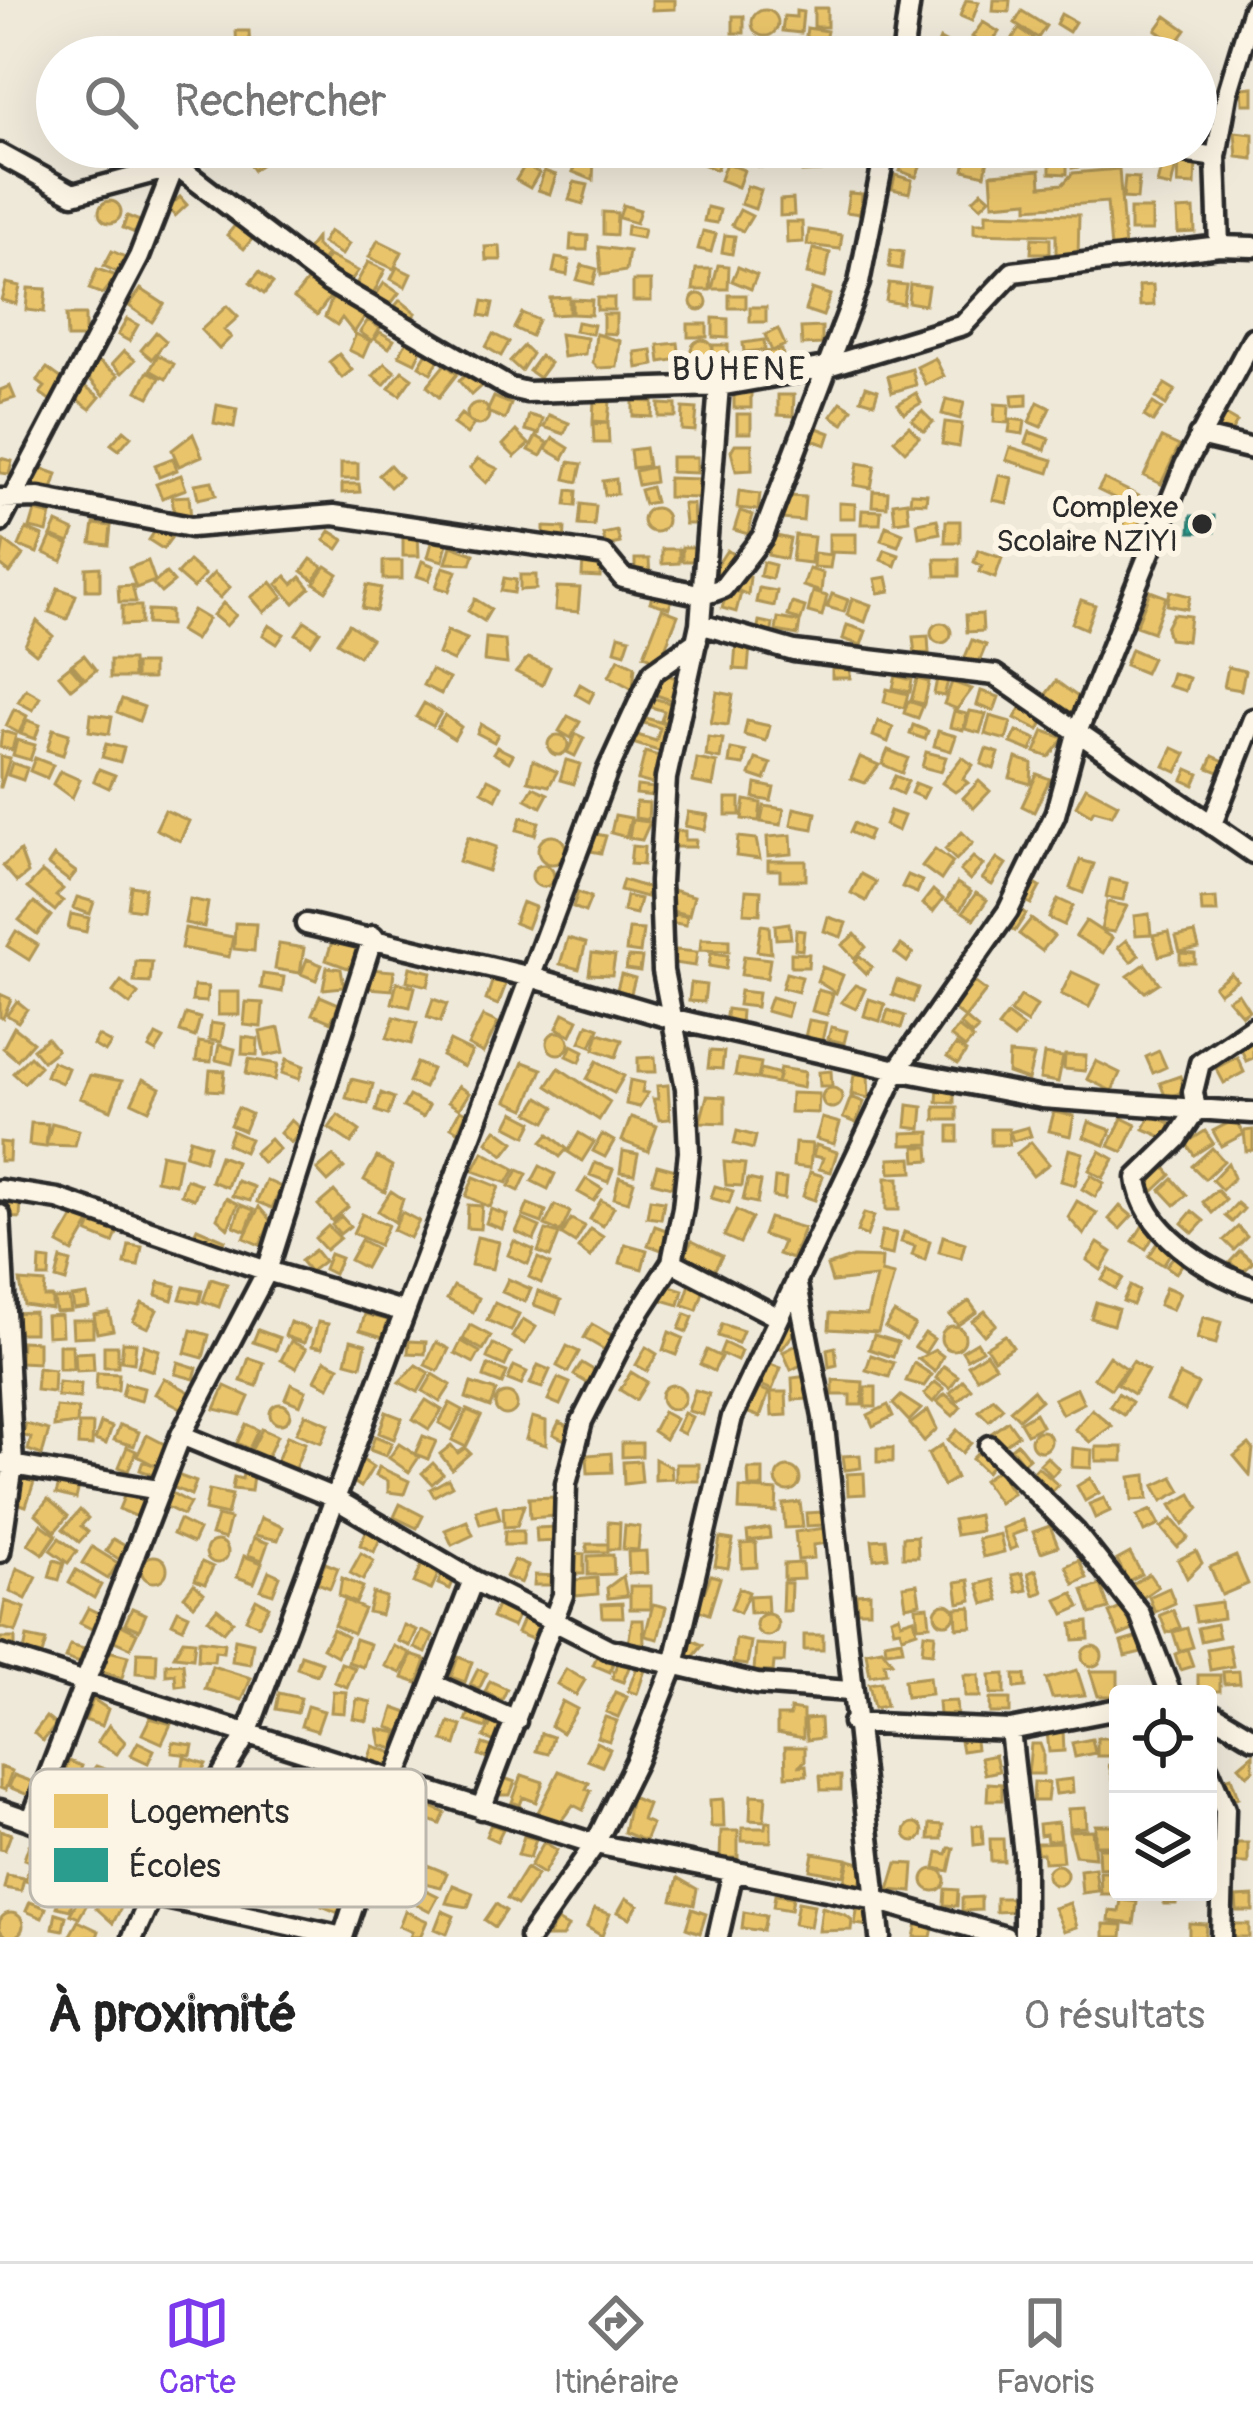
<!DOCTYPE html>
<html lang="fr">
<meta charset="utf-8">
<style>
:root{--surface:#fff;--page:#f2f2f2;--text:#222;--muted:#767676;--line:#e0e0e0;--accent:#7c3aed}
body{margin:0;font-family:Pangolin,sans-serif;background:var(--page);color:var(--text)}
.controls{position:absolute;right:36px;bottom:36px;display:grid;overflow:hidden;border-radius:12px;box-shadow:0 12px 48px #0002}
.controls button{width:108px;height:108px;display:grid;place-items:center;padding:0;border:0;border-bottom:3px solid var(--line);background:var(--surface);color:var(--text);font:60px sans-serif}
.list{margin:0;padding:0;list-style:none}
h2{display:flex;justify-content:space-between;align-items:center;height:156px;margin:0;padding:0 48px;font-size:51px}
h2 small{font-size:39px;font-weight:400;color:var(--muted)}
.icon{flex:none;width:66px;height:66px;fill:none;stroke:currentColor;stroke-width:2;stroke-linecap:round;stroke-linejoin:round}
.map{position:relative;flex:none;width:1253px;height:1937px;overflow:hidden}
.search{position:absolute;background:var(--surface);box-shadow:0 12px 48px #0002;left:36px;right:36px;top:36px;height:132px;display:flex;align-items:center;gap:30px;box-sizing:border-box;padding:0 42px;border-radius:66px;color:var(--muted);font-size:45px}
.sheet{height:324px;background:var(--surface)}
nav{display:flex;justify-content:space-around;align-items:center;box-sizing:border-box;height:168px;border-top:3px solid var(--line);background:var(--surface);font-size:33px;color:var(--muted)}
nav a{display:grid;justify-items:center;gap:6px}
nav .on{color:var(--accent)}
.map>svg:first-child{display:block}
</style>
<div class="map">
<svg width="1253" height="1937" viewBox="0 0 1253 1937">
<rect width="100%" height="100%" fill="#efe9da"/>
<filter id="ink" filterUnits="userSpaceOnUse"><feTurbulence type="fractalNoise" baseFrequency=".00833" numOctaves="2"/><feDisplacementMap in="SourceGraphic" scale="24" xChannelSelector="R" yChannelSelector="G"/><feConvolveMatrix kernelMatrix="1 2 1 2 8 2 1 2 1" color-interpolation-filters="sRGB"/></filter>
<g filter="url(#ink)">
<path fill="#e9c46a" stroke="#b09657" stroke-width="3" d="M652 0H675V9L652 10Z
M966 0 979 2 972 21 960 16Z
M994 0H1010L1009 12 993 11Z
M814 8H827V27H814Z
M752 23a13 13 0 1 1 26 0a13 13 0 1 1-26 0Z
M796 11 803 12 801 33 782 31 784 16 796 17Z
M1022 11 1046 26 1038 38 1015 23Z
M1061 14 1075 22 1069 32 1056 24Z
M733 16H744V33H733Z
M1166 16 1186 30 1176 44 1156 30Z
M983 22 999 32 988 48 972 37Z
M807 28 827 31 824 45 805 42Z
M1019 29 1033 38 1020 57 1006 48Z
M236 31H249L250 48 237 49Z
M940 39 951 45 945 57H933Z
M1157 43 1167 50 1162 57H1146Z
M1044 44 1054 51 1050 57H1035Z
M1253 87V104H1243L1242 88Z
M1196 122 1207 124 1204 139 1196 138Z
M1235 132 1253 134V159L1237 157Z
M167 147H184V156L168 157Z
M262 147 271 158 253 170 245 158Z
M555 147 575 149 572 167 552 163Z
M780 147H795V164H780Z
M1036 147H1054L1053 159 1035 157Z
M1068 147 1088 149 1091 165 1072 168Z
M832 149 833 157H820L821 171 802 172 801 151Z
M968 149 988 159 985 175 964 170Z
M743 150 765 156 761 167 740 161Z
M580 153 594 158 593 180 573 172Z
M704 156 719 163 716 170 701 163Z
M1163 158 1177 161 1171 187 1157 184Z
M905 159 921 165 916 177 900 171Z
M1179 160H1196L1195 185 1178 184Z
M1050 161H1067V174L1050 173Z
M726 163 744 170 738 187 720 180Z
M525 165 539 173 530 188 516 180Z
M1119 169 1125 248 1111 249 1107 202 1028 208V201L993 204 991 174 1040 170 1041 186 1063 184 1073 173Z
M544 171 556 175 550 194 538 190Z
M895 175 912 180 909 193 892 189Z
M1125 177 1139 178 1137 199 1123 198Z
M574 182 588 185 583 204 569 200Z
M747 186 761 190 755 209 741 204Z
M982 191 990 198 981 207 973 200Z
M849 193 862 194 860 214 846 212Z
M180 197 187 205 175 216 168 208Z
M793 199 794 215 780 216V200Z
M99 212a11 11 0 1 1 22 0a11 11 0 1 1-22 0Z
M623 205 640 210 636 223 619 218Z
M707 207 720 210 717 223 704 221Z
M1130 209H1152V231H1130Z
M1194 209 1195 232 1178 233 1177 210Z
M740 210 752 216 743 231 732 225Z
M603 212 617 213 616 235 603 234Z
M986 213 1079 215 1078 258 1056 257V235L974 233V223H986Z
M127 216 140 221 135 233 123 228Z
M786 222H802L803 242 787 243Z
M236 224 253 238 244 249 227 235Z
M627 226 644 229 642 238 626 235Z
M809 230 842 235 840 249 807 245Z
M329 231 349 244 342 255 322 243Z
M703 231 716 234 711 252 698 249Z
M571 235 588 236 587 250H570Z
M725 235 735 236 732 254 722 252Z
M316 238V246L327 255 322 261 307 250Z
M1032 238 1050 239V253H1031Z
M378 240 402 252 394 269 369 257Z
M500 246 501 260H486L485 247Z
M599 247 629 251 626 271 601 275Z
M813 249 830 253 825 278 807 274Z
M891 250 903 252 901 269 889 267Z
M112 251 125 257 117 272 104 266Z
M329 256 358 271 350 282 324 263Z
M556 258 569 260 567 275 553 272Z
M368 262 385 270 373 295 355 286Z
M582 265 597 269 593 284 577 280Z
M718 265 729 266 728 289H712Z
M397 267 411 274 405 287 391 279Z
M738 267 757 275 751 289 732 281Z
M97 269 117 276 102 294 89 289Z
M696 269H711L710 290H693Z
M259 272 273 283 264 294 250 283Z
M308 280 331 296 317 315 294 298Z
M633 281H651V301H633Z
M6 283 20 286 16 304 1 300Z
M384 283 399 293 390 305 376 295Z
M889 283 906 285 903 304 886 301Z
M910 284 928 286 925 305 908 302Z
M1153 285 1154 305 1140 306 1139 286Z
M28 288 46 289 44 312 26 310Z
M141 289 164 304 152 322 129 306Z
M812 289 830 295 823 316 805 310Z
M691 302a8 8 0 1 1 16 0a8 8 0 1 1-16 0Z
M729 295H746V308H729Z
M333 296 365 316 354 333 342 318 337 325 325 317Z
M569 297V314L551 315 550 298Z
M597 298H614V310H597Z
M572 299 592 300 591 315 572 314Z
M400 300 416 313 411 319 395 306Z
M483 301 493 303 490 317 480 315Z
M227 306 238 317 224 330 231 337 219 349 201 330Z
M750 307H766V322H750Z
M522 313 538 320 531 336 514 328Z
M603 314H616V334L603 333Z
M66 315H85V338H67Z
M713 318 728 319V338L713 337Z
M127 319 138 325 129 341 118 335Z
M368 320 380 328 372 341 360 332Z
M577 322 594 325 592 334 575 331Z
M688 324H707V337H688Z
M822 327V344L802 345 801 328Z
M778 329 785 345 772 351 765 335Z
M156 332 166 341 152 359 141 350Z
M380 332 394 340 389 348 375 339Z
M356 334 370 341 363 357 349 350Z
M493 334 509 342 501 356 486 347Z
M560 334 587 338 585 354 563 357Z
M596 334 620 341 617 367 598 368 593 363Z
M407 340 422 348 415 363 399 355Z
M764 340 765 350 744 352 743 343Z
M691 351a11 11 0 1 1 22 0a11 11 0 1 1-22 0Z
M678 343 680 359 660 362 658 345Z
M713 345H728V358H713Z
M524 346 532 354 521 371 510 361Z
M652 350 654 365 637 368 635 352Z
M782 350 784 364 765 367 763 352Z
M124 351 135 360 122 373 112 364Z
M428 351 440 358 431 373 419 366Z
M339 354 352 370 342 378 329 362Z
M158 355 174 364 166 379 150 370Z
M540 356 550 363 539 378 529 371Z
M935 358 944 376 926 385 917 367Z
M98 361 118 375 104 395 88 377Z
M385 363 395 372 384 385 373 376Z
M445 364 457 374 439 397 427 386Z
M47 368 65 381 51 401 40 393 45 387 37 381Z
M912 369 916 385 892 392 888 376Z
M148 371 160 378 149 397 137 391Z
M402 371 412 378 400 395 389 388Z
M468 373 481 386 471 395 459 381Z
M1165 384 1175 390 1166 405 1156 398Z
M10 386 15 398 0 403V390Z
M85 386 100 397 90 409 75 398Z
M866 386 878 390 874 403 861 399Z
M734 392H751V408H734Z
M916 393 921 403 904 413 898 404Z
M1027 394V405L1013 406 1012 395Z
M778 395H794L793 416 778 415Z
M494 397 511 404 505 419 487 412Z
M946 399 964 403 960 419 942 414Z
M594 400 610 401 608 422 593 421Z
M633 401 653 402 652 417 633 416Z
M841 402 852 409 843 424 831 416Z
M1038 402 1050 408 1041 427 1029 422Z
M1153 403 1162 409 1153 422 1144 416Z
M467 414a11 11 0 1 1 22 0a11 11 0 1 1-22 0Z
M659 404 676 405V417H659Z
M995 404 1009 405 1008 423 994 422Z
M217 405 237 409 234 427 214 423Z
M683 408 697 409 695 431 682 430Z
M922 411 933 422 924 431 912 420Z
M461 414 474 424 467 434 453 424Z
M737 414H751V433H737Z
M529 415 543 419 539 434 525 430Z
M549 415 569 423 564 434 544 427Z
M1225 415 1237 422 1226 440 1214 433Z
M1011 419 1025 421 1023 434 1009 432Z
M945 422 962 424 959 447 942 444Z
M608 423 609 443H594L593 424Z
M909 426 919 437 905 451 894 440Z
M817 428 830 433 826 445 812 440Z
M124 430 131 436 119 450 111 444Z
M516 431 529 444 515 457 503 445Z
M1030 432 1049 439 1045 450 1026 443Z
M193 434 202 456 179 466 172 450Z
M536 436 548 443 541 456 529 450Z
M553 438 569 448 563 459 546 449Z
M1162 438 1179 446 1161 484 1144 476Z
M735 444H752V470L736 471 731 451Z
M1010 447 1053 460 1049 473 1006 460Z
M645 448 648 466 632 468 630 450Z
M671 457H697V473L671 472Z
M0 458 12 461 9 474 0 473Z
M173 458 177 470 159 477 155 465Z
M478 459 498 469 486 483 470 468Z
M569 462 582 464 578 482 565 479Z
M341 463H358V479H341Z
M858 463 875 466 871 488 854 485Z
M390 465 401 477 390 487 379 475Z
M653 467 655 482 638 485 635 471Z
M40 468 57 474 50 496 27 488Z
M181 475 186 489 162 498 156 484Z
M999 475 1012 478 1007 503 993 500Z
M668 478 699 479V498L668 497Z
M616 479 617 494 605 495 603 481Z
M1104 479 1153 503 1147 514 1098 490Z
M212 481 216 495 198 499 195 484Z
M342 484H359L360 492 342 493Z
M651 487 655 502 644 504 640 490Z
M568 490 577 491 576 506 566 505Z
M739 491 760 494 758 510 737 508Z
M873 491 888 492 887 507 872 506Z
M911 493 927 494 926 503 910 502Z
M189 496 191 519 175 521 172 497Z
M787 496 805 497 803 521 780 519Z
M907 501 909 520 895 522 893 503Z
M839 503 855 504V518H839Z
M581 504 596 506 594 526 579 525Z
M683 504H693L694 524H685Z
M643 520a12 12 0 1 1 24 0a12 12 0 1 1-24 0Z
M862 510 881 511 880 524H861Z
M35 511 51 515 47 532 30 528Z
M740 511 753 515 748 534 734 530Z
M1129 512 1141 518 1133 537 1120 531Z
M937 519 940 533 919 537 917 523Z
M946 521H960V542H945Z
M57 523 74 531 69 543 51 536Z
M94 524 111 526 109 545 91 543Z
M886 526 903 533 898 546 881 540Z
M544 527 565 528 564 545H544Z
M157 528 171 538 163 549 149 540Z
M26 529 43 536 37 553 19 546Z
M330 531 344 540 338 549 324 540Z
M617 531 620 543 606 546 603 534Z
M403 533H418L419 556H403Z
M829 534H856V553L829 552Z
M772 535 790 539 786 559 768 555Z
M795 535 814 537 811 563 792 561Z
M51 537 69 545 62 561 44 553Z
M433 539 447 543 443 561 428 557Z
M4 541 23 555 10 573 0 565Z
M451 546 474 554 471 564 446 563Z
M682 547H696V561H682Z
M662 549H679V563L662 564Z
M727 550 737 557 722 580 712 573Z
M885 550 899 555 895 566 881 560Z
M978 550 1002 558 995 578 979 572 982 566 974 562Z
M814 553 832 555 830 568 813 567Z
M311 559 323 567 314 580 302 571Z
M635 559H649L650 578 635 579Z
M935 559H959V576H936Z
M583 560 601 561 600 577 582 576Z
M148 561 155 581 136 588 129 568Z
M189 561 205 575 193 588 177 574Z
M383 561H402V579H383Z
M422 561 434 566 429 580 417 576Z
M763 562 775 565 772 579 760 576Z
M326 566 338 574 326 591 314 583Z
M100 567V590H86V568Z
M443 567 456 571 449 591 436 587Z
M809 569 823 573 821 592 803 586Z
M742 572 750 577 748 595 733 588Z
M166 573 174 582 161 593 153 584Z
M214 573 230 587 220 598 204 584Z
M520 575H536V589L520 590Z
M286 576 293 584 301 577 310 588 294 603 277 584Z
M887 577 890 591 878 593 875 579Z
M504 578 516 580 514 593 501 591Z
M271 582 283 597 264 612 251 597Z
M132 585 136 602H119L118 586Z
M367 585 381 588 376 611 362 608Z
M557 587 580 588 578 612 555 610Z
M58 588 76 595 67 619 49 612Z
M655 588 674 594 669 608 650 602Z
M759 588 777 591 774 606 756 602Z
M728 589 741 593 736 612 722 608Z
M1150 591 1166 597 1153 632 1136 626Z
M1170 591 1190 596 1187 609 1167 605Z
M813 592 827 596 822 616 808 612Z
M832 594 848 600 844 612 827 607Z
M852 598 871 605 865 622 847 615Z
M475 599 491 609 484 621 468 611Z
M1081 600 1095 605 1086 629 1072 623Z
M223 603 236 615 226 626 213 615Z
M792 603 805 607 801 620 788 616Z
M122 606H141V624L122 625Z
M662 609 678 615 660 661 644 655Z
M148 610 170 611V625L147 624Z
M193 610 208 619 195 640 180 631Z
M982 614 983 631 967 632 966 615Z
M1173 614 1190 616 1187 641 1169 639 1166 628Z
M778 618 800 622 798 635 776 631Z
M37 621 53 636 36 654 25 645Z
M305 621 320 631 311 644 296 634Z
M759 621 773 624 770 643 756 640Z
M931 633a10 10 0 1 1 20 0a10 10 0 1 1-20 0Z
M349 624 371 639 359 656 337 642Z
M269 625 284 634 277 644 263 635Z
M847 625 866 631 861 645 843 639Z
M447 631 467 639 453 661 438 654Z
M619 635 630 638 625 653 615 650Z
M928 636 929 653 915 654 913 637Z
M486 638 505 640 507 664 484 661Z
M972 640 986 645 977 667 963 662Z
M736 644 750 646 748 670 734 669Z
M1131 649 1152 658 1145 673 1125 665Z
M84 655 96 670 85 679 72 664Z
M528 658 550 667 542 685 516 672Z
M619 658 635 666 633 689 609 676Z
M110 660H132L133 678H110Z
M135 664H152V679H135Z
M70 666 82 680 71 689 59 675Z
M1228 667 1245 671 1241 690 1224 687Z
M832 669H850V678H832Z
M431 670 449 679 441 694 423 685Z
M660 673 680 679 674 701 656 695Z
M1172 673 1189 678 1185 691 1168 686Z
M896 676 912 680 910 692 893 688Z
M917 679 929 682 924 704 911 701Z
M937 679 948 681 944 696 934 694Z
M1056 681 1085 702 1073 718 1044 697Z
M952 682 972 689 957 709 944 704Z
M580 684 594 692 589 702 575 694Z
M26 689 40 697 33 710 18 702Z
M887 689 908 694 904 708 884 702Z
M981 691 999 697 994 711 977 705Z
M717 692 733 695 728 725 711 723Z
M653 698 677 705 672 724 661 721 664 711 651 707Z
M122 699 144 707 139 721 117 712Z
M908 701 923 706 918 718 904 713Z
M424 703 441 713 433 726 416 717Z
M1020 708 1044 720 1039 730 1015 718Z
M14 709 27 716 19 733 6 726Z
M954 711 967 714 963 730 950 727Z
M970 711 986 714 980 733 965 729Z
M91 714 112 717 109 734 89 731Z
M445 715 461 727 454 739 437 728Z
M568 716 580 722 571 738 559 731Z
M990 716 1011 722 1006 740 985 734Z
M646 718 673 726 665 753 629 742 631 733 656 741 660 728 644 723Z
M27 720 40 725 35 739 21 734Z
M747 721 770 726 766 741 744 735Z
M878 721 893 727 888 742 873 736Z
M481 724 498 734 494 742 477 733Z
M913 725 928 731 925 739 910 734Z
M53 729 69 734 63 755 47 750Z
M2 731 16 735 12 750 0 747Z
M938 731 956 736 951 751 934 746Z
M1017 731 1036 739 1031 751 1011 743Z
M1044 731 1064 738 1049 757 1035 752Z
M576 734 584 738 575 756 567 752Z
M548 745a10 10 0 1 1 20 0a10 10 0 1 1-20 0Z
M708 737 723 739 720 759 706 756Z
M17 740 35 745 30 760 13 755Z
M106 744 124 748 120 762 102 757Z
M497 747 513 755 509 762 493 753Z
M1173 748 1186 754 1177 772 1164 766Z
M731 749 746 752 744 765 729 763Z
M986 749 999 753 994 769 981 764Z
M888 750 908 758 902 773 882 764Z
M645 752 659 756 652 784 638 780Z
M926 752 946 757 941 772 922 767Z
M0 756 10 758 1 787H0Z
M1213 756 1231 764 1227 775 1208 768Z
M860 757 879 765 865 783 851 778Z
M962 757 973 765 963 779 968 783 955 792 942 783Z
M35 758 53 765 47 778 30 771Z
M1016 758 1032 763 1031 784 1010 778Z
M697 759 717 763 713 786 693 782Z
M756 759 771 764 765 780 750 775Z
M533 760 557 772 549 786 528 781Z
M566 760 580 764 574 784 560 780Z
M12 763 27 768 23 780 8 775Z
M99 769 115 775 109 788 94 781Z
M1188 769 1199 774 1194 785 1183 780Z
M60 771 80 780 72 798 53 784Z
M1037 774 1050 779 1034 812 1022 806Z
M895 776 908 781 902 794 889 788Z
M488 779 502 786 496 799 482 791Z
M979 781 990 791 974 808 963 798Z
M915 783 928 788 923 798 911 793Z
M756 784 774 788 771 801 754 798Z
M637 786 655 788 654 796 636 794Z
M533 787 548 794 541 807 526 799Z
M1086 787 1118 804 1112 815 1094 810 1091 815 1076 806Z
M726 798H740V815H726Z
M745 800 761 803 759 821 742 819Z
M636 802 649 803 648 820 635 818Z
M764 806 784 809 781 825 761 822Z
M794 808 816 813 813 829 791 825Z
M165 810 189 821 180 841 156 829Z
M890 811 904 816 898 831 885 825Z
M688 812 708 815 705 830 685 826Z
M615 815 631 818 626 837 611 833Z
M521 817 539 822 535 835 517 830Z
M632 820 650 822 642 840 629 838Z
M854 823 871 831 867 840 850 832Z
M673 831H685V840H696L695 847H672Z
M962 832 973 843 956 860 945 849Z
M596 834 606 836 601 853 591 851Z
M791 835 792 854 768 856 767 837Z
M538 850a14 14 0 1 1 28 0a14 14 0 1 1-28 0Z
M468 837 496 847 488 871 459 861Z
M738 837 756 839 760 859 736 856Z
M632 846 644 847 643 865 630 864Z
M935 849 953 862 941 880 922 866Z
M20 851 28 873 17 882 3 866Z
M54 856 76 872 69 881 48 865Z
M973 857 983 865 970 880 960 871Z
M997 858 1006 864 992 885 982 879Z
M1080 860 1094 864 1083 893 1070 888Z
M768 861H806V880H780V870H768Z
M532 876a11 11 0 1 1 22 0a11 11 0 1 1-22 0Z
M42 872 63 889 56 896 63 901 55 911 27 888Z
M861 874 876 882 866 901 851 893Z
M908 875 922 881 917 893 902 887Z
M1110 879 1127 883 1123 900 1106 897Z
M623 880 649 888 646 897 620 890Z
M1032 882 1040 887 1031 904 1023 900Z
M957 883 971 892 960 910 946 901Z
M131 886 145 888 142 910 128 908Z
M672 890 694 896 689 915 672 911Z
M746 890 761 891 760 914 744 913Z
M933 890 943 899 933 912 922 904Z
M578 892 591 897 585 912 573 907Z
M976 893 987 900 974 919 963 912Z
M626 896 640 899 636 914 623 911Z
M77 897 94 902 90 914 73 908Z
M1216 898 1217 912H1202L1201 899Z
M190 899 208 903 204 927 185 923Z
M1058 899 1073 906 1064 925 1049 918Z
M34 902 51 916 37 934 19 920Z
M522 902 535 907 527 928 514 923Z
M1107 902 1127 906 1114 932 1101 930Z
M1019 909 1026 914 1015 931 1008 926Z
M71 914 89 918 86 932 68 928Z
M670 914 687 916 686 925 669 922Z
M1149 914 1151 934 1136 935 1134 916Z
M828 917 846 923 841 937 824 931Z
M1031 919 1054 936 1042 951 1019 934Z
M1086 921 1112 938 1103 953 1076 936Z
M235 923 256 924 254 951 234 949Z
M789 923 791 938 776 939 775 925Z
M761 925 769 926 771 953 757 951Z
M185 928 233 937 229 957 181 948Z
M629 929 643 930 640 953 626 951Z
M796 930 804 931 802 950 795 949Z
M16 931 38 945 29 960 7 946Z
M1169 932 1174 952 1159 956 1153 935Z
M1195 933 1199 948 1180 952 1176 937Z
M855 934 866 947 854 958 842 945Z
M568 938 586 943 579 969 560 964Z
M333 939 359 948 351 969 326 960Z
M701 939 729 940V951L700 950Z
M1126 940 1139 955 1131 962 1118 947Z
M279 944 304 948 300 973 275 969Z
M901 945 913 953 907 962 895 953Z
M676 950 697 952 695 966 674 963Z
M592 953 615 956 612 975 589 974Z
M711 953 728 955 726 969 709 966Z
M791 953 809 954 808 967H791Z
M1180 953 1195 954V963H1180Z
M744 956 770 959 767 978 741 975Z
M860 956 872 967 866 974 854 962Z
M628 957 642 958 640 971 626 969Z
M307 959 322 965 316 980 301 974Z
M136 961 152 962 150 983 134 982Z
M1145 964 1159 983 1145 992 1128 976Z
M327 967 341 969 344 987 323 989Z
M410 967 431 972 428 986 407 981Z
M822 967 843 975 836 993 817 981Z
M369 969 394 971 392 990 367 988Z
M1072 972 1100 985 1089 1007 1061 994Z
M786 973 802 977 798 992 782 988Z
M1231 973 1237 980 1219 993 1214 986Z
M263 974 284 977 282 992 261 988Z
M621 974 635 978 630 997 616 993Z
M493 979 506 984 498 1005 486 1000Z
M897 980 918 988 913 1002 892 994Z
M121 981 138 994 130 1005 113 992Z
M397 982 415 987 410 1007 392 1003Z
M974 982 986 991 965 1018 953 1009Z
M691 983 706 985 704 1002 689 1001Z
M855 985 865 989 856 1009 841 1002Z
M194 986 208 987 206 1002 192 1001Z
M818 990 833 994 827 1015 812 1011Z
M740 991 758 993 756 1007 738 1005Z
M218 992H239V1015H218Z
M1238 993 1249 1010 1242 1015 1228 999Z
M0 994 11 999 3 1018 0 1017Z
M320 996 339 1004 331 1022 312 1014Z
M1021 996 1037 1006 1027 1023 1010 1012Z
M771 997 791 1003 787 1017 766 1011Z
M433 999 447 1004 440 1022 427 1017Z
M869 999 885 1004 880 1021 864 1016Z
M17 1001 27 1009 18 1022 7 1015Z
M246 1002 263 1003 261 1027 244 1025Z
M727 1009 741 1011 740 1024 725 1022Z
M888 1010 905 1016 901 1028 884 1022Z
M564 1013 578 1020 571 1035 557 1028Z
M186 1014 200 1018 195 1037 180 1032Z
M1007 1015 1023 1027 1014 1039 998 1027Z
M483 1016 498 1023 483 1053 468 1045Z
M394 1017 417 1023 411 1044 387 1038Z
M965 1018 978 1029 972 1035 960 1024Z
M809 1020 826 1023 822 1041 805 1037Z
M211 1023 224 1025 221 1042 209 1040Z
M588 1024 599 1028 591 1046 580 1042Z
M14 1027 33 1042 17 1060 3 1048Z
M831 1027 847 1031 844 1043 828 1039Z
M958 1027 973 1039 965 1048 951 1037Z
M279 1028 284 1052 265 1056 260 1032Z
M547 1043a11 11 0 1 1 22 0a11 11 0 1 1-22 0Z
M599 1033 622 1040 616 1057 594 1049Z
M156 1035 164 1039 156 1052 149 1048Z
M98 1036 111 1043 105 1052 93 1045Z
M243 1037 258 1039 257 1055 242 1054Z
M47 1038 57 1050 43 1061 33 1049Z
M1253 1038V1058L1246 1061 1238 1041Z
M450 1041 472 1052 464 1067 442 1056Z
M199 1042 213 1044 211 1062 196 1061Z
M219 1045 235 1049 232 1064 216 1060Z
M572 1045 584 1051 580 1062 567 1056Z
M956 1045 966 1052 958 1064 947 1057Z
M710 1051 724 1052 722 1069 708 1068Z
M1159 1051 1166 1067 1153 1073 1146 1057Z
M1009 1054 1034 1056 1028 1080 1008 1073Z
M1044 1054 1063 1057 1058 1082 1040 1079Z
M1065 1055 1086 1056 1085 1071 1064 1069Z
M30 1056 40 1066 24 1083 13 1073Z
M655 1057 656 1072H638V1058Z
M1237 1057 1244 1072 1224 1083 1216 1068Z
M249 1059 278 1064 275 1080 246 1074Z
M287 1059 304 1066 299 1079 282 1073Z
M738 1059 761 1063 758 1079 735 1075Z
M52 1061 68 1068 62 1083 46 1076Z
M597 1061 624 1076 614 1093 587 1079Z
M1096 1061 1120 1073 1112 1091 1087 1079Z
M523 1062 542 1069 525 1109 507 1101Z
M417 1063 432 1069 424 1088 409 1082Z
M559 1068 610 1102 599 1120 547 1086Z
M780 1068 805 1072 803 1088 777 1083Z
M761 1069 780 1074 777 1083 758 1079Z
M210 1070 225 1071 223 1091 208 1090Z
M831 1071 832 1086H820L819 1072Z
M854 1074 868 1075 869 1098 851 1094Z
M90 1075 122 1081 111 1110 80 1098Z
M1180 1076 1185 1091 1166 1098 1160 1083Z
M143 1079 160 1088 149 1110 132 1102Z
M351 1079 373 1084 368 1104 346 1098Z
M630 1080 644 1083 642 1092 648 1093 639 1107 626 1104Z
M668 1085 670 1119 659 1120 653 1099H658L657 1086Z
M458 1086 469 1093 459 1109 448 1102Z
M938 1087 954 1088V1103L937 1102Z
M822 1098a10 10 0 1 1 20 0a10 10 0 1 1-20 0Z
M381 1093 394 1098 388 1115 376 1111Z
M791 1093 819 1094 818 1113 790 1112Z
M409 1096 429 1106 423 1117 403 1107Z
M707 1096 725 1097V1123L700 1122Z
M539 1097 555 1107 546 1122 529 1113Z
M851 1097 864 1102 856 1123 843 1118Z
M908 1105 923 1107 921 1129 906 1127Z
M935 1107H957V1120H935Z
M238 1108 251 1114 244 1131 230 1125Z
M460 1110 466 1113 458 1131 451 1127Z
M514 1112 533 1122 526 1136 507 1126Z
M1054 1112 1074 1116 1070 1136 1049 1131Z
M338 1115 360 1131 351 1143 329 1128Z
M1150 1115 1171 1123 1165 1138 1144 1129Z
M631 1117 657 1126 648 1151 622 1141Z
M822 1118 840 1123 834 1144 816 1139Z
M1122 1118 1136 1125 1123 1152 1109 1146Z
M1236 1119 1244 1134 1221 1146 1213 1131Z
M291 1120 302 1130 291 1143 280 1133Z
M1089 1122 1111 1130 1105 1145 1084 1137Z
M31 1123 48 1124 46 1147 29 1145Z
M52 1123 79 1130 75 1146 46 1145Z
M949 1126H958V1142H949Z
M1028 1127 1031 1136 1013 1141 1010 1132Z
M496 1129 514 1142 504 1155 487 1142Z
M991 1129H1009V1145H991Z
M1253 1130V1150L1246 1151 1244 1131Z
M232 1131 250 1139 244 1152 227 1144Z
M737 1131 756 1136 753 1149 734 1144Z
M1205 1131 1213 1143 1194 1155 1186 1143Z
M930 1132V1144L902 1145V1133Z
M579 1133 594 1142 582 1161 568 1152Z
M549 1134 567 1149 560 1157 542 1142Z
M602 1134 614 1141 605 1157 593 1151Z
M190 1139 209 1145 204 1161 185 1155Z
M270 1139 279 1149 263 1163 254 1153Z
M0 1142 10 1143 9 1161H0Z
M1031 1142 1049 1164 1033 1176 1016 1154Z
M795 1143 812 1144 810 1168 793 1166Z
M816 1145 837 1152 831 1172 819 1169 823 1158 813 1156Z
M915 1147H929L930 1160 916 1161Z
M1212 1148 1224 1161 1205 1179 1192 1166Z
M1069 1149 1083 1153 1075 1185 1061 1181Z
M623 1151 638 1154 634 1174 620 1172Z
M1100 1151 1114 1159 1103 1178 1089 1170Z
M483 1152 515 1169 507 1183 473 1171Z
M161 1154 180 1158 175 1184 156 1180Z
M220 1156 236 1162 227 1187 211 1181Z
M333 1156 344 1168 328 1182 317 1170Z
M377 1157 392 1166 385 1192 364 1180Z
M912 1158 913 1172 890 1173 889 1159Z
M724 1162 745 1164 742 1186 726 1185Z
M595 1163 613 1169 608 1182 590 1175Z
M1161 1163 1171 1175 1154 1191 1143 1180Z
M1228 1163 1234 1178 1222 1190 1212 1180Z
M657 1165 676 1170 671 1187 652 1182Z
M540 1166 555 1174 548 1189 532 1181Z
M518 1170 527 1174 519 1191 509 1186Z
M810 1172 823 1176 815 1200 803 1196Z
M1091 1175 1104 1183 1095 1197 1082 1189Z
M474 1177 499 1187 490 1207 466 1196Z
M619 1177 634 1182 628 1202 614 1198Z
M775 1178 786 1179 784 1199 773 1197Z
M886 1178H899V1210H886Z
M186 1179 200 1184 194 1199 181 1194Z
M586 1179 602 1189 594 1201 578 1192Z
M748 1179 761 1182 757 1203 743 1200Z
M1173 1179 1187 1195 1175 1205 1161 1190Z
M266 1180 281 1187 272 1208 257 1202Z
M237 1181 254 1187 250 1201 232 1196Z
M715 1186 733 1191 729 1203 711 1198Z
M1217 1190 1226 1200 1212 1213 1203 1202Z
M334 1191 348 1207 332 1221 318 1205Z
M391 1191 403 1199 395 1222 378 1211Z
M226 1198 238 1204 228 1228 217 1218Z
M650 1199 664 1201 661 1219 647 1217Z
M7 1200 21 1201 20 1218 5 1217Z
M601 1200 614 1207 603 1226 590 1219Z
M1077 1201 1097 1213 1084 1235 1068 1217Z
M1237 1203 1244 1209 1232 1222 1225 1216Z
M528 1204 546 1211 542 1223 523 1216Z
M241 1205 254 1210 246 1231 234 1226Z
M468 1205 482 1206 480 1229 467 1228Z
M555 1205 570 1212 561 1232 545 1225Z
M1120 1206 1132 1216 1120 1229 1109 1219Z
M259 1207 271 1221 260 1245 244 1238Z
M491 1209 507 1215 502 1229 486 1223Z
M736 1210 752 1218 740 1243 724 1236Z
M1192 1211 1204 1221 1193 1233 1182 1223Z
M402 1212 419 1221 410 1238 393 1230Z
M76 1213 91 1221 73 1252 58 1244Z
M864 1213 874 1216 867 1236 857 1232Z
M362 1214 388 1225 379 1245 353 1233Z
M341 1216 350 1226 340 1234 332 1225Z
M769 1218 804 1228 792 1259 778 1254 783 1242 763 1235Z
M522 1219 540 1227 534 1240 516 1232Z
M571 1219 585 1226 575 1243 562 1235Z
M93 1221 118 1231 113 1243 88 1233Z
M1145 1222 1157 1230 1146 1249 1133 1241Z
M328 1226 340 1238 326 1250 315 1238Z
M655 1226 669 1231 662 1250 648 1245Z
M1238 1227 1247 1237 1234 1250 1224 1240Z
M197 1228 225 1240 220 1251 192 1239Z
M591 1229 603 1237 590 1257 578 1248Z
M546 1230 559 1234 550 1257 538 1252Z
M882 1231 896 1233 892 1255 878 1252Z
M904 1232 930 1241 925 1260 912 1255 915 1246 901 1242Z
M943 1236 965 1243 961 1258 939 1252Z
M477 1237 499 1242 493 1269 471 1265Z
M1162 1237 1175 1246 1163 1265 1149 1256Z
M361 1240 376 1248 365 1268 350 1260Z
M514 1241 534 1250 528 1264 508 1255Z
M692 1241 722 1256 714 1271 684 1255Z
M1098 1243 1112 1252 1101 1270 1087 1260Z
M625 1244 647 1250 642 1269 620 1263Z
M129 1245 142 1247 138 1266 125 1264Z
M315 1250 324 1261 310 1272 301 1261Z
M1178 1251 1187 1258 1176 1273 1166 1266Z
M1240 1251 1253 1262 1242 1273 1230 1262Z
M330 1254 341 1258 334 1274 324 1269Z
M853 1257 882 1258 881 1272 894 1275 878 1332 829 1329 830 1313 867 1315 876 1277 832 1282 827 1266Z
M538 1258 550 1264 541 1283 529 1277Z
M40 1259 50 1260 49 1277H39Z
M61 1259 71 1262 66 1282 56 1279Z
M1109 1269 1123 1278 1116 1289 1102 1280Z
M211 1279 227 1284 219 1307 203 1301Z
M508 1279 531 1289 525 1302 502 1292Z
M20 1281 45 1283 44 1297H52V1309L24 1305Z
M159 1282 176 1286 172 1300 156 1295Z
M690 1284 704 1289 697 1310 683 1305Z
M667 1285 683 1290 679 1305 662 1300Z
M454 1286 479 1298 473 1312 447 1299Z
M1130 1286 1139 1291 1133 1305 1123 1301Z
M184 1287 202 1291 199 1303 180 1299Z
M1166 1287 1180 1293 1172 1310 1159 1305Z
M538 1291 561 1300 556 1313 534 1305Z
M87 1295 89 1307 74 1309 72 1297Z
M69 1298 71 1311 56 1312 54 1299Z
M969 1301 977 1312 958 1325 950 1315Z
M1096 1302 1118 1309 1113 1325 1091 1318Z
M142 1303 157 1310 148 1328 133 1321Z
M495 1303 519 1314 511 1331 487 1320Z
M985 1311 996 1324 984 1335 972 1321Z
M34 1312V1333H12V1313Z
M109 1312 113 1330 97 1333 94 1315Z
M894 1313 915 1325 906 1339 885 1327Z
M365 1314 388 1320 383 1337 360 1330Z
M685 1314 693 1317 687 1332 679 1329Z
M61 1315 62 1335 47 1336 46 1316Z
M790 1316 801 1324 782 1349 772 1342Z
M1203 1317 1221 1322 1216 1344 1197 1339Z
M523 1319 536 1327 525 1344 512 1337Z
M72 1320H93V1336L73 1337Z
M290 1322 309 1329 304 1343 285 1336Z
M318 1322 328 1324 322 1348 312 1346Z
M592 1324 613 1336 605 1350 584 1338Z
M722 1324 743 1331 738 1343 718 1336Z
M470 1325 491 1336 483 1350 463 1339Z
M941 1338a12 12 0 1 1 24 0a12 12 0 1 1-24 0Z
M191 1330 209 1335 203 1358 185 1353Z
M258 1330 280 1338 276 1350 253 1342Z
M669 1332 683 1338 676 1355 663 1350Z
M925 1333 934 1339 925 1353 915 1347Z
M874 1335 898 1342 893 1357 869 1349Z
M1005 1335 1013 1347 994 1359 986 1347Z
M351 1340 366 1344 361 1366 346 1362Z
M21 1341 38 1342V1363L20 1362Z
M291 1341 306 1349 296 1368 281 1360Z
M409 1341 426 1342 425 1354 408 1353Z
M461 1341 480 1352 474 1363 455 1353Z
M123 1342 136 1343 134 1363 121 1361Z
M436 1342 449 1349 438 1371 425 1365Z
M977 1342 982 1350 967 1359 962 1351Z
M724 1343 741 1351 737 1361 720 1353Z
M493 1344 511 1353 505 1366 487 1358Z
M59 1345H72L73 1369H59Z
M144 1345 159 1350 153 1371 138 1366Z
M797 1345 805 1363 791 1370 783 1352Z
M104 1346H118V1367H104Z
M567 1346 579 1352 568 1372 557 1366Z
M646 1347 657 1354 647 1371 636 1365Z
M835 1347 837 1365 829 1367 827 1349Z
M707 1350 721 1357 714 1371 700 1364Z
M935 1350 943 1356 935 1372 918 1359Z
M93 1352 94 1370 76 1371 75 1353Z
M986 1353 995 1366 977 1378 968 1365Z
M871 1355 894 1363 889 1377 866 1370Z
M1109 1356 1126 1368 1111 1389 1094 1378Z
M249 1358 264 1363 257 1386 241 1381Z
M325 1360 339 1367 329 1387 315 1380Z
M1133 1361 1148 1371 1134 1394 1118 1384Z
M178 1362 197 1368 194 1379 175 1374Z
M582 1363 597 1372 589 1384 574 1375Z
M767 1363 781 1368 772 1390 758 1384Z
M914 1363 932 1375 924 1386 906 1381Z
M416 1365 429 1373 418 1392 399 1382Z
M488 1365 507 1372 502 1384 484 1377Z
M538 1365 550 1370 542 1388 530 1384Z
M514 1366 527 1372 521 1385 508 1380Z
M944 1366 958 1376 950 1388 936 1378Z
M38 1368 54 1370 53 1392 36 1390Z
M631 1372 647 1382 636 1400 620 1390Z
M97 1373 119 1374 118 1390 96 1389Z
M433 1374 451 1385 440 1402 423 1391Z
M1180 1375 1198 1384 1185 1410 1167 1401Z
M808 1376 809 1399 793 1400 792 1378Z
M164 1378 195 1395 187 1411 155 1394Z
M558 1378 570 1383 560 1405 548 1400Z
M833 1380 863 1382 862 1405H850V1395H833Z
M963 1380 971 1389 958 1401 950 1393Z
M58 1382 81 1384 80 1398 57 1396Z
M935 1382 944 1389 933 1402 924 1394Z
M125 1383 144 1388 141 1401 122 1396Z
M471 1383 496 1391 490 1407 466 1398Z
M291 1384 306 1391 300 1405 285 1399Z
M661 1397a12 12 0 1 1 24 0a12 12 0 1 1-24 0Z
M225 1386 249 1397 241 1415 215 1409Z
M756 1387 769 1392 760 1417 746 1412Z
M865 1387H876V1407H865Z
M1077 1388 1084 1403 1062 1414 1054 1399Z
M695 1390 709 1394 703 1415 688 1411Z
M1033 1390 1041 1400 1019 1419 1010 1410Z
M771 1392H786L787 1415 772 1416Z
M1118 1393 1132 1402 1124 1415 1110 1406Z
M495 1404a11 11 0 1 1 22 0a11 11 0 1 1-22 0Z
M945 1394 961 1407 953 1416 937 1402Z
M901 1396 921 1409 909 1421 893 1404Z
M993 1398 1003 1408 989 1421 979 1411Z
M426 1400 442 1410 429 1429 413 1419Z
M450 1403 463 1410 452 1430 439 1423Z
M270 1414a10 10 0 1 1 20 0a10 10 0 1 1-20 0Z
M888 1405 893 1416 873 1426 868 1415Z
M56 1407 78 1409 77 1424 54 1427Z
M1092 1409 1112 1426 1090 1442 1075 1429Z
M467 1410 481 1416 466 1447 452 1440Z
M928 1410 937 1429 924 1441 910 1424Z
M386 1412 402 1418 394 1439 379 1433Z
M663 1412 676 1419 665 1439 653 1431Z
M684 1413 692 1417 684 1434 676 1430Z
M1035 1413 1042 1426 1027 1434 1020 1422Z
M305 1414 329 1424 321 1443 296 1433Z
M532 1417 546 1421V1445L526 1439Z
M1008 1421 1018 1435 1000 1448 990 1434Z
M559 1422 573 1428 567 1441 553 1434Z
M101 1423 112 1427 106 1444 95 1440Z
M26 1424 49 1430 42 1455 28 1450 31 1438 23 1435Z
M79 1424H93L92 1446 78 1445Z
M246 1424 258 1430 249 1449 237 1443Z
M120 1425 139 1432 134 1446 114 1440Z
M262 1429 277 1436 267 1458 251 1451Z
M957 1430 971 1443 962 1453 948 1440Z
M1031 1441a10 10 0 1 1 20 0a10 10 0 1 1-20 0Z
M147 1435 168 1446 158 1467 137 1456Z
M287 1436 305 1443 294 1471 276 1464Z
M375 1436 392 1443 386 1456 370 1450Z
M423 1436 436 1441 428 1459 415 1454Z
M622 1443H642V1456L622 1457Z
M1017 1443 1029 1458 1023 1463 1011 1448Z
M399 1444 419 1457 409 1472 389 1458Z
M1249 1444 1253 1449 1250 1475 1234 1456Z
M451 1445 458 1453 465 1448 470 1453 452 1469 440 1454Z
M942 1445 956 1478 943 1486 928 1454Z
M127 1447 136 1451 128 1471 119 1467Z
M1096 1447H1123V1461H1096Z
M877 1448H893V1462H877Z
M1073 1448 1092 1450 1091 1468 1072 1467Z
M979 1452 993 1464 986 1472 972 1459Z
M611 1453 612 1472 588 1473 587 1455Z
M860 1455 861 1468 845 1470 843 1456Z
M1047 1457 1059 1469 1052 1476 1040 1464Z
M361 1459 373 1467 361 1487 348 1478Z
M655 1459 671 1467 672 1479 655 1480Z
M143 1461 159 1467 156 1476 140 1470Z
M640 1461 642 1482 624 1484 623 1462Z
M433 1463 443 1474 432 1484 422 1473Z
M676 1464H699V1481H676Z
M379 1467 409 1481 404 1494 388 1492V1481L376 1476Z
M1038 1467 1058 1485 1049 1495 1029 1477Z
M776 1479a12 12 0 1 1 24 0a12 12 0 1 1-24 0Z
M748 1469H763V1487H749Z
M997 1470 1013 1493 999 1503 983 1480Z
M864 1473 865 1494 848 1495 847 1474Z
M243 1474 253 1475 251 1491 232 1489 234 1477 242 1479Z
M177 1475 196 1482 191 1495 172 1487Z
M1146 1475 1148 1499 1132 1500 1130 1477Z
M19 1477 34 1482 26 1506 11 1501Z
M1173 1477 1181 1491 1162 1501 1154 1486Z
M1090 1478 1099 1493 1085 1501 1077 1486Z
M448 1479 452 1486 434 1496 430 1489Z
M60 1481 79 1486 76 1499 56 1494Z
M740 1488 777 1491 776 1512 739 1510Z
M209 1490 232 1495 227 1515 205 1510Z
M170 1492 190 1503 183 1515 163 1505Z
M125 1494 149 1504 142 1519 119 1509Z
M1191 1494 1199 1508 1183 1525 1171 1505Z
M554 1497 555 1516 530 1518 529 1498Z
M1104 1498 1110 1511 1095 1518 1089 1504Z
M48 1499 68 1516 55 1531 36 1514Z
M800 1502 803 1527 785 1528 783 1504Z
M400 1504 423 1516 417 1528 394 1517Z
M496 1505 500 1519 480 1524 476 1510Z
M524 1505 517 1526 504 1527 503 1507Z
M80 1510 88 1518 81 1526 88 1532 79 1542 63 1529Z
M1151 1510 1159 1525 1144 1532 1137 1516Z
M822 1512 823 1525 807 1526 806 1513Z
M978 1515 981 1531 956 1535 953 1520Z
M217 1516 230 1519 225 1539 211 1535Z
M261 1518 283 1527 278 1540 255 1535Z
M1172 1519 1188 1538 1177 1547 1161 1528Z
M179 1520 199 1530 193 1543 173 1534Z
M1022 1520 1026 1530 1012 1535 1017 1547 1010 1550 1002 1528Z
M467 1521 473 1535 452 1545 445 1530Z
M608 1522 620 1523 619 1549H608Z
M41 1524 56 1535 43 1554 28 1544Z
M369 1525 383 1532 374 1552 360 1545Z
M625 1525 640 1527 638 1550 623 1549Z
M1050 1526 1058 1546 1041 1552 1033 1532Z
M557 1527 558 1541 537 1542 536 1528Z
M769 1528 770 1538 748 1541 747 1532Z
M826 1528 828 1543 813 1545 814 1558 798 1560 795 1532Z
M505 1531H523V1545H504Z
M1000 1534 1004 1552 983 1557 978 1539Z
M917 1536 918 1557H903V1537Z
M59 1538 77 1551 68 1563 50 1550Z
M254 1538 268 1543 262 1560 248 1555Z
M720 1538 733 1540 728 1568 715 1566Z
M113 1539 129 1548 122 1561 106 1551Z
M886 1539 888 1557 874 1559 872 1540Z
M206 1552a11 11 0 1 1 22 0a11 11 0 1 1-22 0Z
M756 1543 757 1567 742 1568 741 1544Z
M587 1544H608V1552H587Z
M92 1547 118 1563 108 1579 82 1563Z
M646 1551 647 1573 629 1574 628 1552Z
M1196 1551 1202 1563 1187 1578 1178 1560Z
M361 1553 374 1561 363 1580 350 1573Z
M572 1553 584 1554V1574H572Z
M1130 1553 1142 1574 1128 1581 1117 1560Z
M613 1555 614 1574 588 1575V1556Z
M244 1556 262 1563 254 1583 237 1577Z
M1236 1556 1248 1584 1222 1595 1210 1567Z
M141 1569a13 13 0 1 1 26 0a13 13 0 1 1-26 0Z
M54 1560 64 1563 59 1580 49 1577Z
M514 1560 528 1566 521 1583 506 1577Z
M1079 1560 1087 1578 1074 1584 1066 1566Z
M202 1562 213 1567 205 1584 195 1580Z
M423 1562 440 1570 431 1590 414 1583Z
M325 1563 338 1568 330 1588 317 1583Z
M802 1563 803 1579 784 1580V1564Z
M17 1568 37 1577 26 1599 10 1591Z
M444 1569 456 1574 450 1589 438 1584Z
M76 1570 101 1585 94 1598 69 1583Z
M1036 1570 1043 1592 1034 1595 1028 1573Z
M269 1571 280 1576 273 1594 261 1590Z
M1022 1573 1027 1590 1017 1592 1012 1575Z
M1149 1574 1158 1587 1141 1599 1131 1585Z
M535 1575 558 1576 557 1585H534Z
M711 1575 720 1578 709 1614 697 1610Z
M623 1576 627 1596 608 1598 607 1588Z
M342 1578 363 1587 356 1603 339 1596Z
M597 1578 598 1594 575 1596 574 1580Z
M969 1580 972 1600 959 1603 956 1582Z
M993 1580 999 1600 984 1604 978 1584Z
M783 1583H791L790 1611H782Z
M194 1584 204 1593 194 1605 184 1596Z
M917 1584 920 1603 906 1606 903 1586Z
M1101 1585 1109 1609 1091 1614 1083 1590Z
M630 1586H651V1609H630Z
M739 1588 749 1592 740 1613 731 1609Z
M1169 1588 1175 1603 1155 1612 1149 1597Z
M373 1593 386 1597 381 1615 368 1612Z
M870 1593V1611H857L856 1594Z
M1073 1593 1080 1607 1064 1614 1057 1600Z
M767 1595 768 1612 750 1613 749 1596Z
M256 1599 269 1606 259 1625 246 1619Z
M345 1600 364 1609 353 1634 334 1625Z
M5 1601 25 1608 16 1632 0 1627Z
M1221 1602 1223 1618 1196 1622 1193 1606Z
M498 1603 519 1612 513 1627 492 1618Z
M622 1603 623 1617H603L602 1604Z
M935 1614a10 10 0 1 1 20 0a10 10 0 1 1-20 0Z
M653 1604 666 1607 658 1639 645 1636Z
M928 1606 930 1625 918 1626 916 1607Z
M971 1607 972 1627 957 1628 956 1608Z
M1123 1607 1133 1630 1119 1636 1109 1613Z
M88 1608 100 1614 92 1629 80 1623Z
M132 1608 146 1614 139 1630 125 1624Z
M217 1608 233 1621 224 1632 208 1619Z
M178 1610 189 1615 183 1628 172 1623Z
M1173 1610 1180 1627 1167 1633 1160 1615Z
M756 1625a11 11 0 1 1 22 0a11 11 0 1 1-22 0Z
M525 1614 541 1621 532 1639 517 1633Z
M899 1615 901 1622 914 1618 917 1631 902 1636 900 1629 894 1630 891 1618Z
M632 1620H643L644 1643 628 1644Z
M1088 1622 1089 1639 1074 1640 1072 1624Z
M117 1623 137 1633 130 1648 110 1639Z
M1216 1624 1219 1637 1201 1641 1198 1628Z
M404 1625 417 1630 410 1646 398 1641Z
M1187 1628 1193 1647 1179 1651 1173 1632Z
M333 1629 347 1637 337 1656 323 1648Z
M422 1631 433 1636 426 1653 415 1648Z
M924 1633 935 1634 933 1653 922 1652Z
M804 1635H823V1650H804Z
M1142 1636 1146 1651 1125 1656 1121 1642Z
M27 1637 46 1641 42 1655 24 1651Z
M0 1638H15V1652H0Z
M235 1639 253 1643 250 1664 232 1661Z
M355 1639 370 1644 363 1667 348 1662Z
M689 1639 703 1645 690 1661 681 1658Z
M736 1639 751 1642 747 1665 733 1663Z
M901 1639 903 1649 886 1651 885 1642Z
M183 1640 195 1641 193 1658 174 1656Z
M199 1640 224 1643 223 1652 215 1651 214 1661 198 1660Z
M756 1644 785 1646 784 1662H774L773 1672 754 1671Z
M70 1645 84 1649 80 1663 65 1658Z
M1229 1645 1233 1666 1210 1670 1207 1649Z
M394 1646 410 1653 401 1673 385 1666Z
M1082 1656a10 10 0 1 1 20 0a10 10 0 1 1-20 0Z
M882 1649 892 1662 884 1663 886 1673 870 1676 866 1652Z
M1187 1649 1193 1666 1180 1670 1175 1654Z
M104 1650 128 1656 122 1678 98 1671Z
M137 1652 157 1653 156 1675 136 1673Z
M301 1655 322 1662 317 1675 297 1668Z
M411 1655 426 1660 418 1683 403 1678Z
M597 1656 613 1663 610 1672 593 1665Z
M458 1657 472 1662 465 1682 451 1677Z
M618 1661 630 1665 623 1682 612 1678Z
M183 1663 185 1685 176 1686 175 1674 166 1675V1664Z
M341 1663 355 1668 347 1687 334 1682Z
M212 1666 251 1678 242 1700 205 1689Z
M637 1667 645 1670 637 1694 628 1691Z
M478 1669 487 1673 479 1689 470 1685Z
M566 1669 585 1680 576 1695 557 1684Z
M1077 1670 1085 1695 1052 1698 1046 1679Z
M1090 1671H1118V1696H1098Z
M1239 1671 1240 1683 1224 1684 1223 1672Z
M1005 1674V1694H991L990 1675Z
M964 1675H979L980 1697H965Z
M1014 1675H1025L1026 1687 1015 1688Z
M1198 1675H1220V1691H1198Z
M929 1677 931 1694 906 1697 904 1680Z
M490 1681 507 1689 502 1700 485 1692Z
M881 1682 886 1706 874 1708 869 1684Z
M333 1691 346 1692 344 1713 331 1712Z
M615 1692 627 1697 618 1717 606 1712Z
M279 1693 301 1698 297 1713 276 1709Z
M93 1699 108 1709 102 1726 85 1720Z
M357 1699 371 1702 367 1721 353 1718Z
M990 1699H1010V1713H990Z
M562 1701 577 1709 562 1733 551 1726Z
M956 1701 957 1714 939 1715 938 1702Z
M472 1705 491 1712 486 1728 466 1721Z
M307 1706 324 1711 317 1731 301 1726Z
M394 1708 408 1713 401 1732 388 1727Z
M790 1709 803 1711V1738L777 1733V1716H790Z
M46 1717 56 1725 43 1741 34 1733Z
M605 1717 617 1721 609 1741 597 1737Z
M150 1718 171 1724 162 1743 142 1734Z
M820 1718 821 1738 807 1740 805 1719Z
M449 1722 462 1726 456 1745 443 1741Z
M491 1723 509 1731 503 1746 484 1737Z
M109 1725 125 1742 117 1754 97 1743Z
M378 1729 398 1733 394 1749 381 1745Z
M1063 1730 1064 1751 1049 1752 1047 1731Z
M541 1733 553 1737 548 1754 536 1751Z
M974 1733 976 1749 962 1751 959 1735Z
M1097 1738H1118V1756H1097Z
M1092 1739 1095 1753 1075 1757 1072 1743Z
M138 1742 154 1750 148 1763 131 1755Z
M173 1742 193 1745 191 1755 172 1753Z
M596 1742 610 1749 602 1766 587 1760Z
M483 1744 498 1749 494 1761 479 1755Z
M1031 1744H1040L1043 1752V1774H1028Z
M373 1746 396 1754 391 1768 368 1761Z
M785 1747H805V1761L798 1766 806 1765 807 1775 786 1776Z
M1253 1754V1770L1247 1775 1239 1766Z
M995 1755 999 1771 985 1774 981 1758Z
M184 1757 206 1764 197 1781 181 1779Z
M69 1761 82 1766 76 1783 62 1778Z
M1118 1764V1791H1116L1109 1765Z
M96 1766 113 1772 98 1794 83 1784Z
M0 1767 12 1771 5 1790 0 1788Z
M559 1771 589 1783 586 1789 591 1791 583 1810 573 1805 555 1829 534 1820Z
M14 1775 33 1782 28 1795 9 1787Z
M522 1775 543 1782 536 1802 523 1797 520 1805 512 1802Z
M498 1776 515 1782 510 1795H491Z
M820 1776H841V1790H821Z
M1231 1777 1238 1797 1225 1802 1218 1781Z
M1072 1779 1073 1792 1056 1794 1054 1781Z
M1034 1782 1049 1783 1047 1801H1033Z
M988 1783 1002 1784V1800H987Z
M751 1795 766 1796 764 1821 750 1820Z
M631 1797 648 1804 642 1820 652 1824 645 1841 624 1832Z
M723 1799 724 1827H711L710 1800Z
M429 1806 445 1813 440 1824 424 1818Z
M1085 1808 1086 1827 1069 1828 1068 1809Z
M766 1822H771V1842L742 1841V1828H765Z
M1058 1822 1060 1839 1047 1841 1046 1834 1040 1835 1039 1824Z
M905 1832a9 9 0 1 1 18 0a9 9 0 1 1-18 0Z
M491 1824 503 1829 497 1841 486 1836Z
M930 1824 943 1825 942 1839H929Z
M982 1825 983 1844 974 1845 973 1826Z
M1095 1825H1113V1845H1095Z
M0 1830 11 1834 5 1850 0 1849Z
M1092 1830 1095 1857 1075 1855 1069 1831Z
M721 1831H738V1858H720Z
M524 1836 536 1839 530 1858 518 1855Z
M990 1839H1003L1004 1861H991Z
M544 1842 557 1850 543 1874 530 1866Z
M1061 1842 1063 1861 1044 1862 1043 1853H1037L1036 1843Z
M1234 1843H1248V1863H1234Z
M29 1845 48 1853 43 1866 24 1859Z
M949 1848H954L949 1871 935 1868 938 1852 947 1854Z
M1098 1848H1116V1867L1099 1868Z
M813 1853 847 1859 844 1876 810 1870Z
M849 1860 865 1864 860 1885 844 1882Z
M897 1863 914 1864 912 1892 889 1890Z
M1047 1875a10 10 0 1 1 20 0a10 10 0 1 1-20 0Z
M427 1865 447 1873 441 1887 420 1882Z
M526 1868 537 1875 517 1905 507 1899Z
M1095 1868 1098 1891 1082 1893 1080 1870Z
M29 1869 48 1874 45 1886 25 1881Z
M923 1880a11 11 0 1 1 22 0a11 11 0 1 1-22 0Z
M1100 1872H1118L1116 1894H1101Z
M7 1875 24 1878 21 1891 4 1888Z
M678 1878 697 1889 694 1905 672 1900Z
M453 1885 473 1893 468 1907 446 1903Z
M418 1886 438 1896 430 1911 411 1901Z
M945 1889 958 1890 957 1906 944 1905Z
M326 1890 351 1896 346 1916 322 1906Z
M1164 1892H1177L1176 1904H1164Z
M104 1894 123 1904 113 1923 96 1908Z
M60 1895 73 1898 70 1910 57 1907Z
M775 1895 793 1897 791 1910 773 1907Z
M1253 1896V1911H1237L1236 1897Z
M981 1897V1910L962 1911V1898Z
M626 1898 638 1905 630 1918 618 1912Z
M996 1898H1015V1911L996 1912Z
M78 1900 87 1904 79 1918 70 1914Z
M1121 1900 1137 1902 1134 1924 1109 1921 1110 1911 1119 1912Z
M30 1902 46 1908 42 1918 26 1911Z
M798 1902 814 1905 810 1927 794 1924Z
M1070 1903 1077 1927 1064 1931 1054 1908Z
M496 1904 506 1911 495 1927 485 1920Z
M858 1904 872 1906 870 1926 855 1924Z
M822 1907 846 1915 852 1920 851 1930 819 1931Z
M594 1909 610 1914 602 1936 587 1927Z
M692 1909 706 1914 700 1933 686 1928Z
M405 1911 427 1921 420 1937H410L412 1932 399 1926Z
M442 1911 454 1916 447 1934 435 1929Z
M744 1912 766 1916 763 1931 742 1928Z
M56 1913 66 1916 63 1930 53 1928Z
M-1 1925a12 12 0 1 1 24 0a12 12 0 1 1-24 0Z
M918 1919 934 1922 931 1937H914Z
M78 1921 99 1931 97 1937H69Z
M557 1921 568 1927 562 1937H547Z
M1189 1923 1206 1924 1205 1937H1189Z
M1104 1924 1123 1925 1122 1937H1104Z
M1230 1924H1249V1937H1230Z"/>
<path fill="#2a9d8f" stroke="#2a7b71" stroke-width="3" d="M1191 516H1214V532H1190Z"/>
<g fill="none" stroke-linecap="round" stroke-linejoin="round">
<defs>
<path id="minor" d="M721 57H746
M902 57 910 0
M1149 147 1216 157 1219 246
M0 154 73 194 177 166 329 282 510 388 527 392 719 386 825 367 963 325 1013 272 1219 246 1253 247
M1216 157 1227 95 1253 9
M1199 436 1253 449
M0 499 39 498 191 527 334 515 604 555 623 578 703 595 723 588 763 536 859 283 886 147
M0 522 139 257 175 165
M700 624 794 651 995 675 1253 853
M1212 824 1253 719
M306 924 531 977 670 1018 897 1070 1042 1098 1253 1113
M1253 1027 1200 1063 1193 1092 1196 1110 1177 1139 1137 1178C1142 1230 1207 1272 1253 1287
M0 1190 58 1199 267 1271 402 1311
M0 1215 13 1465 0 1552
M672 1262 779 1318
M796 1280 823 1417 880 1937
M181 1435 332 1497 473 1580 609 1649 757 1684 849 1691
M989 1446 1075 1532 1140 1614 1171 1694
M0 1463 159 1490
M0 1655 595 1844 876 1900 1005 1937
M433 1684 516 1721
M1208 1711 1253 1738
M853 1723 1010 1730 1118 1709
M1010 1730 1024 1854V1937
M1208 1769 1225 1809 1221 1937
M481 1809 563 1595 566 1484 582 1421 629 1328 672 1262 683 1208 689 1152 686 1088 663 971 660 882 666 778 700 624 719 386
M0 1810 73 1835 160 1877
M31 1821 181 1435 267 1271 373 936
M152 1895 343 1937 394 1783 473 1580
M133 1937 160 1877 247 1734 607 772 653 672 697 641
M530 1937 595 1844 636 1761 674 1665 732 1417 897 1070 1008 911 1055 815 1078 730 1185 465 1253 338
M718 1937 733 1871"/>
</defs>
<use href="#minor" stroke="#2b2b2b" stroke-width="27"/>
<use href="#minor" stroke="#fcf5e5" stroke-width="18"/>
</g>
</g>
<circle fill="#2b2b2b" stroke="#fcf5e5" stroke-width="4.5" cx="1202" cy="524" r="12"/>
<g text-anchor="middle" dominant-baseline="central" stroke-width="12" stroke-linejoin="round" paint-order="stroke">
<g font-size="30" fill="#2b2b2b" stroke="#fcf5e5" text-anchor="end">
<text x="1178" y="507">Complexe<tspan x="1178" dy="34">Scolaire NZIYI</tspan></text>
</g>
<g font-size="33" letter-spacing="3" fill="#2b2b2b" stroke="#fcf5e5">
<text x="740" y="369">BUHENE</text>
</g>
</g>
<rect x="30" y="1769" width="396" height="138" rx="18" fill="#fcf5e5" stroke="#bdb8ad" stroke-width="3"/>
<rect x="54" y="1794" width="54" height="34" fill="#e9c46a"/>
<rect x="54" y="1848" width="54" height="34" fill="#2a9d8f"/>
<g font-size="33" fill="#2b2b2b">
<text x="129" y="1823">Logements</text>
<text x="129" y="1877">Écoles</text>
</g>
</svg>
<div class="controls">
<button><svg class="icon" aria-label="locate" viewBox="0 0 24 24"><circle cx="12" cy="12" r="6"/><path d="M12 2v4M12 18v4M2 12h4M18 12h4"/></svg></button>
<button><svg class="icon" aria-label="layers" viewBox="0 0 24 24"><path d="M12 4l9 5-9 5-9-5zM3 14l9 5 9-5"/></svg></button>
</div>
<div class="search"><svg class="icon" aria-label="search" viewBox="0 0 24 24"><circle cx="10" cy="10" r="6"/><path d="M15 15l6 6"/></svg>Rechercher</div>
</div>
<section class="sheet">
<h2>À proximité<small>0 résultats</small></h2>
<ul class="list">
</ul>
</section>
<nav>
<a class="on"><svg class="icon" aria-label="map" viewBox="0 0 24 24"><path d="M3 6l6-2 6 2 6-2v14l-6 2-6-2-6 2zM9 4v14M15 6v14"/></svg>Carte</a>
<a><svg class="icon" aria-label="directions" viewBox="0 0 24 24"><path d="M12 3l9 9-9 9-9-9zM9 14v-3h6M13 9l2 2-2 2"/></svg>Itinéraire</a>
<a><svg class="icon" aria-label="saved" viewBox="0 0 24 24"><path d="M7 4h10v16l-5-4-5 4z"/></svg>Favoris</a>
</nav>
